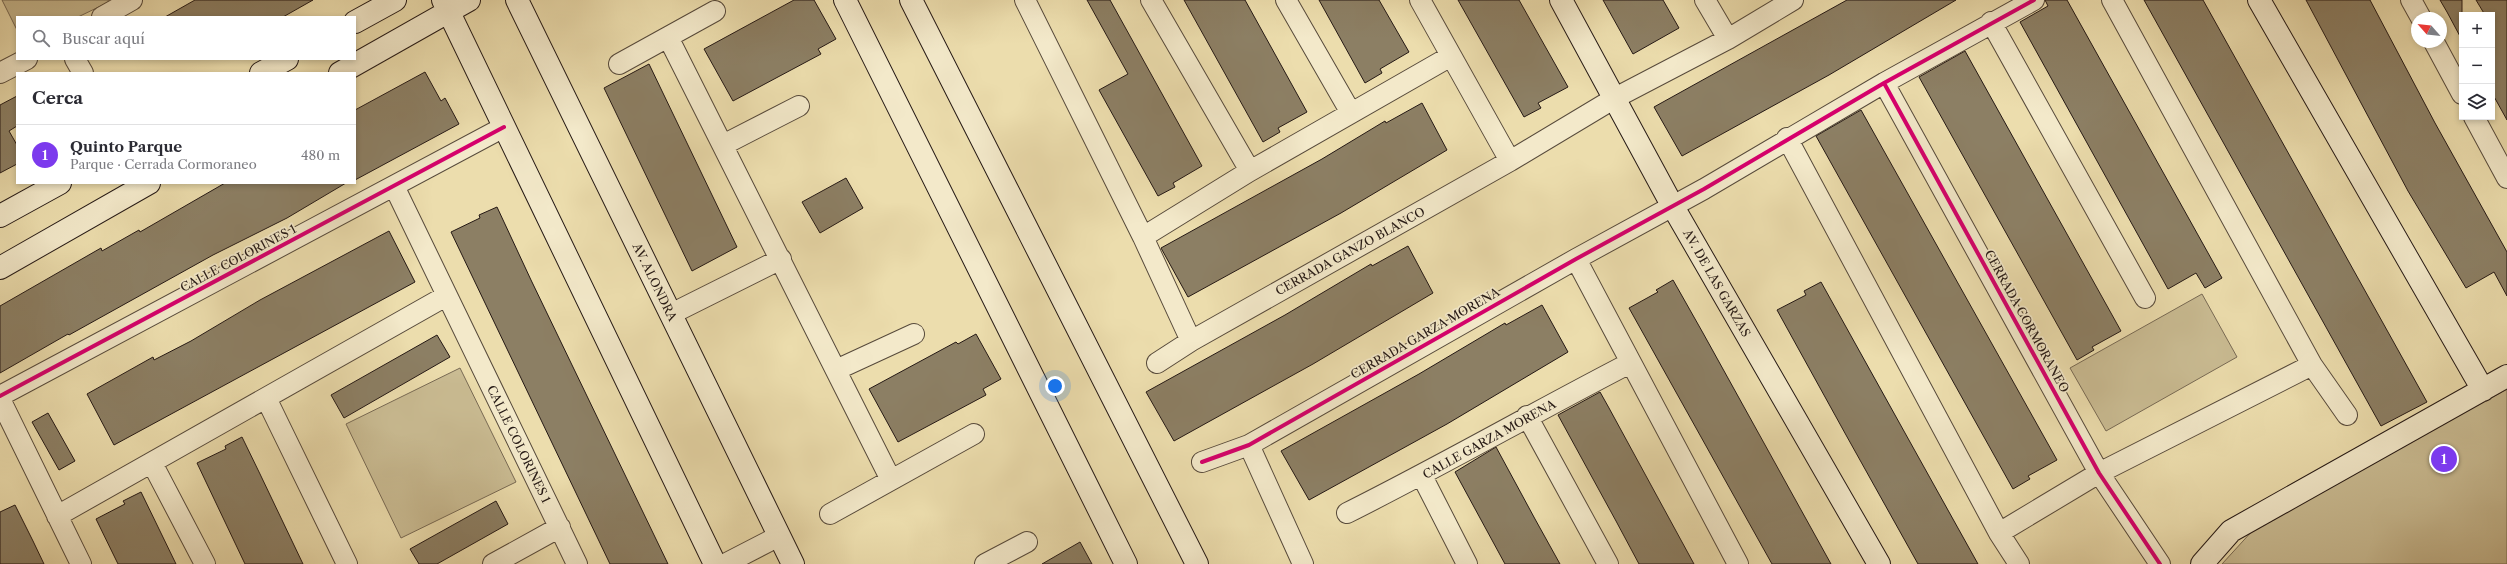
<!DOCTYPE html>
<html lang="es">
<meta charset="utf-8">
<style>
:root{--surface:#fff;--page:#f7f7f7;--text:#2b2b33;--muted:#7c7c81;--line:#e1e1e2;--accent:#7c3aed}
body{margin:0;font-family:"Libre Caslon Text",serif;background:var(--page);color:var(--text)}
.controls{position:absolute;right:12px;top:12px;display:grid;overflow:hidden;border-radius:0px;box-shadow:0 2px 6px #0003}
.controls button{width:36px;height:36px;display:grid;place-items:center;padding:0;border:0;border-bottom:1px solid var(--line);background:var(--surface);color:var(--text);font:20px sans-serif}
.compass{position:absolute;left:2411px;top:12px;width:36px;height:36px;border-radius:50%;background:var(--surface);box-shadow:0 2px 6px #0003;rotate:297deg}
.you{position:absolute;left:1055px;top:386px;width:14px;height:14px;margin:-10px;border:3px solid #fff;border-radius:50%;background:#1a73e8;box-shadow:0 0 0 6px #1a73e833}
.badge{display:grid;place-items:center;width:26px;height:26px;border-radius:50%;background:var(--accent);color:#fff;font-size:13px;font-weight:700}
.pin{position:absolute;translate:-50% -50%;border:2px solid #fff;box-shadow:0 1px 4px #0006}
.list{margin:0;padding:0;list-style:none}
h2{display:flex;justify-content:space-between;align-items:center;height:52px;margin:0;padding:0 16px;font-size:17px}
h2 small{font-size:13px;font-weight:400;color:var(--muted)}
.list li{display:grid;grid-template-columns:26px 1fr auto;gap:12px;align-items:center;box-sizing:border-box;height:60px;padding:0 16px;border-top:1px solid var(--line)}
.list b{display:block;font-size:15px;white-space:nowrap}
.list p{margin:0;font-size:13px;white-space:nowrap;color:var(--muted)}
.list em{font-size:13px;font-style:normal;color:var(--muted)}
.icon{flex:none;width:22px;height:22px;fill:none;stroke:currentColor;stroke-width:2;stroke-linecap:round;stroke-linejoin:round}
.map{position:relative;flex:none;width:2507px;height:564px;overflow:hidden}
.search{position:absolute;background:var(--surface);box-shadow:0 2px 6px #0003;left:16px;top:16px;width:340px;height:44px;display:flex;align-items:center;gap:10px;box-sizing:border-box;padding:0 14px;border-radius:0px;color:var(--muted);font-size:15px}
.panel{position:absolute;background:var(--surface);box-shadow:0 2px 6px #0003;left:16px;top:72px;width:340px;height:112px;border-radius:0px}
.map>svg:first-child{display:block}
</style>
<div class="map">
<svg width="2507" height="564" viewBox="0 0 2507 564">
<rect width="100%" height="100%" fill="#ecddad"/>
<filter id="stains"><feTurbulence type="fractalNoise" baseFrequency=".005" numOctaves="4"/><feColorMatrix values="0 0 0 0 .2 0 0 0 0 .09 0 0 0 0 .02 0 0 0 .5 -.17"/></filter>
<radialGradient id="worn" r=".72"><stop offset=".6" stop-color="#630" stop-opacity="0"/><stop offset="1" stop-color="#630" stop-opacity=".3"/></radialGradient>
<path fill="#cabc93" stroke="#786a54" d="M2 0H108L109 2 78 17H17V30Z
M2202 294 2237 357 2106 431 2070 368Z
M460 368 516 482 401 538 346 424Z
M2507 389V564H2222L2254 529Z"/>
<path fill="#8c7f64" stroke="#251915" d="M195 0H313L283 17H165Z
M794 0H814L836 39 818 49 821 54 733 101 704 49Z
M1087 0H1110L1202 166 1173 183 1175 187 1158 196 1099 90 1128 74Z
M1184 0H1245L1307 112 1278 128 1280 132 1263 142Z
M1319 0H1379L1409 52 1380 69 1382 73 1365 83Z
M1458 0H1519L1568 87 1538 103 1541 108 1524 117Z
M1603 0H1663L1679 28 1633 54Z
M1847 0H1956L1829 75 1682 156 1654 107Z
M2045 0H2067L2222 278 2205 288 2196 273 2168 289 2020 22 2048 6Z
M2144 0H2203L2427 402 2381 426Z
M2306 0H2370L2435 123 2507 252V296L2494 272 2466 288 2408 191Z
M2440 0H2462V40L2447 12Z
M2476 0H2507V120L2492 93V15H2485Z
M1965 51 2121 331 2092 347 2094 350 2077 360 1919 77Z
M649 64 737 247 692 271 604 88Z
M425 72 441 101 445 98 459 124 355 180V110Z
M17 96V126L9 131 17 145V164L0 173V105Z
M1422 103 1447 150 1341 213 1188 297 1161 248 1322 159 1385 121 1386 123Z
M1861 110 2057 460 2028 476 2030 479 2013 489 1816 136Z
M846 178 863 208 820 233 802 202Z
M225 183H346L287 218 213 255 69 335 68 334 0 373V306L101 248 102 251 139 230 140 232Z
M497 207 531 280 668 564H610L451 232 480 218 479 215Z
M389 231 415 282 114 445 87 394 153 357 154 360 191 341 260 300Z
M1408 246 1433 293 1313 364 1174 441 1146 392 1285 315 1371 264 1372 266Z
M1673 280 1703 333 1831 564H1772L1758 539 1629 308 1658 292 1656 290Z
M1821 282 1900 424 1978 564H1918L1846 435 1777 310 1806 295 1804 291Z
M1542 305 1568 352 1447 424 1309 500 1281 451 1419 374 1505 323 1506 325Z
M976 334 1001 379 983 389 986 395 898 442 869 389 956 342 958 344Z
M437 335 450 357 344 418 331 395Z
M1600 392 1609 408 1694 564H1639L1616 521 1558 415Z
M48 413 75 461 59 470 32 422Z
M242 437 260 474 303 564H245L206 482 197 463 226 449 225 446Z
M1496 447 1535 519 1560 564H1505L1455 472Z
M141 492 159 529 176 564H118L96 519 125 504 123 501Z
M496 501 508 524 437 564H419L410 549Z
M15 505 33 541 44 564H0V512Z
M1080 542 1092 564H1042Z"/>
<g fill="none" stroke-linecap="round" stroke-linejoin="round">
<defs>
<path id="street" d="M1025 0 1143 237 1191 341
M1151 0 1250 171
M1286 0 1351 113
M1420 0 1510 161
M1705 0 1728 39
M2112 0 2312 365 2347 415
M2411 0 2421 18
M102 17 132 0
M1991 22 2145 298
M668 37 891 480
M2434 42 2462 94
M75 59 83 73
M619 64 715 11
M0 73 27 59
M1884 83 2099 473 2160 564
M2474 117 2507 178
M1787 138 1999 533 2019 564
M723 145 799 106
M394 186 577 564
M1143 237 1250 171 1451 56
M1576 259 1738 564
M671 314 781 259
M1157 363 1191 341 1510 161 1615 98 1728 39 1793 0
M836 370 914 334
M0 396 504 127
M266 398 347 564
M0 399 81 564
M1527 416 1608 564
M1249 445 1303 564
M1202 462 1249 445 1576 259 1704 189 1884 83 2034 0
M152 463 205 564
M1422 476 1467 564
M1347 513C1443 465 1535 412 1630 363
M830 514 974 434
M57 516 446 296
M1999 533 2099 473 2312 365
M493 564 560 527
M725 564 779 536
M985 564 1027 542"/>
<path id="secondary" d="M443 0 715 564
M517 0 793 564
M845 0 1126 564
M911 0 1197 564
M1561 0 1672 205 1879 564
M2259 0 2483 390
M355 22 395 0
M261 73 287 59
M340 73 469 0
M0 216 60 183
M0 268 149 183
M2202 564 2231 531 2507 376"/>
</defs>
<use href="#street" stroke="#574a3b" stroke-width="22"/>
<use href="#secondary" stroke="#251915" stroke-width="24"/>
<use href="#street" stroke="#f3e9ca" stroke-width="20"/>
<use href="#secondary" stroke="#f3e9ca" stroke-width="22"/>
<defs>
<path id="cycleway" d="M1884 83 2099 473 2160 564
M0 396 504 127
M1202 462 1249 445 1576 259 1704 189 1884 83 2034 0"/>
</defs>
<use href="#cycleway" stroke="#f3e9ca" stroke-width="6"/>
<use href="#cycleway" stroke="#d6006c" stroke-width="4"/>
</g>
<g text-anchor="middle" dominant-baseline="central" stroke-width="3.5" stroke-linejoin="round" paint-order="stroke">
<g font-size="12" fill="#251915" stroke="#f3e9ca">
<text transform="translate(1350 251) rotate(-29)">CERRADA GANZO BLANCO</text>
<text transform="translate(238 258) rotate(-28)">CALLE COLORINES 1</text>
<text transform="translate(655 282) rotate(64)">AV. ALONDRA</text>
<text transform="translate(1717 283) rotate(60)">AV. DE LAS GARZAS</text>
<text transform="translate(2027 321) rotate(61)">CERRADA CORMORANEO</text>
<text transform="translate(1425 333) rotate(-30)">CERRADA GARZA MORENA</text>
<text transform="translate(1489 439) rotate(-29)">CALLE GARZA MORENA</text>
<text transform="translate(519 444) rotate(64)">CALLE COLORINES 1</text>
</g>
</g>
<rect width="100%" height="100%" filter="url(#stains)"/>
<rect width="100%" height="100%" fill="url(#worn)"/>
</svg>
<div class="controls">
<button>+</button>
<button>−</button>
<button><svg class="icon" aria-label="layers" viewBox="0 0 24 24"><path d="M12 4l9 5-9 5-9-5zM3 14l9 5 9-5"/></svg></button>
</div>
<svg class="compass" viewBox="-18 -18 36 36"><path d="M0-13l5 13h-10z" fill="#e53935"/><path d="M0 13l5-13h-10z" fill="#7c7c81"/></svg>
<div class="you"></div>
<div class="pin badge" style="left:2444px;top:459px">1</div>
<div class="search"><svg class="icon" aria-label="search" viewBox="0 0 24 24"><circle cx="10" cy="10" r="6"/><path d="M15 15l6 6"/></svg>Buscar aquí</div>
<section class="panel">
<h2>Cerca<small></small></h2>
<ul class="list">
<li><span class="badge">1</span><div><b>Quinto Parque</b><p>Parque · Cerrada Cormoraneo</p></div><em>480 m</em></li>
</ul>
</section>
</div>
